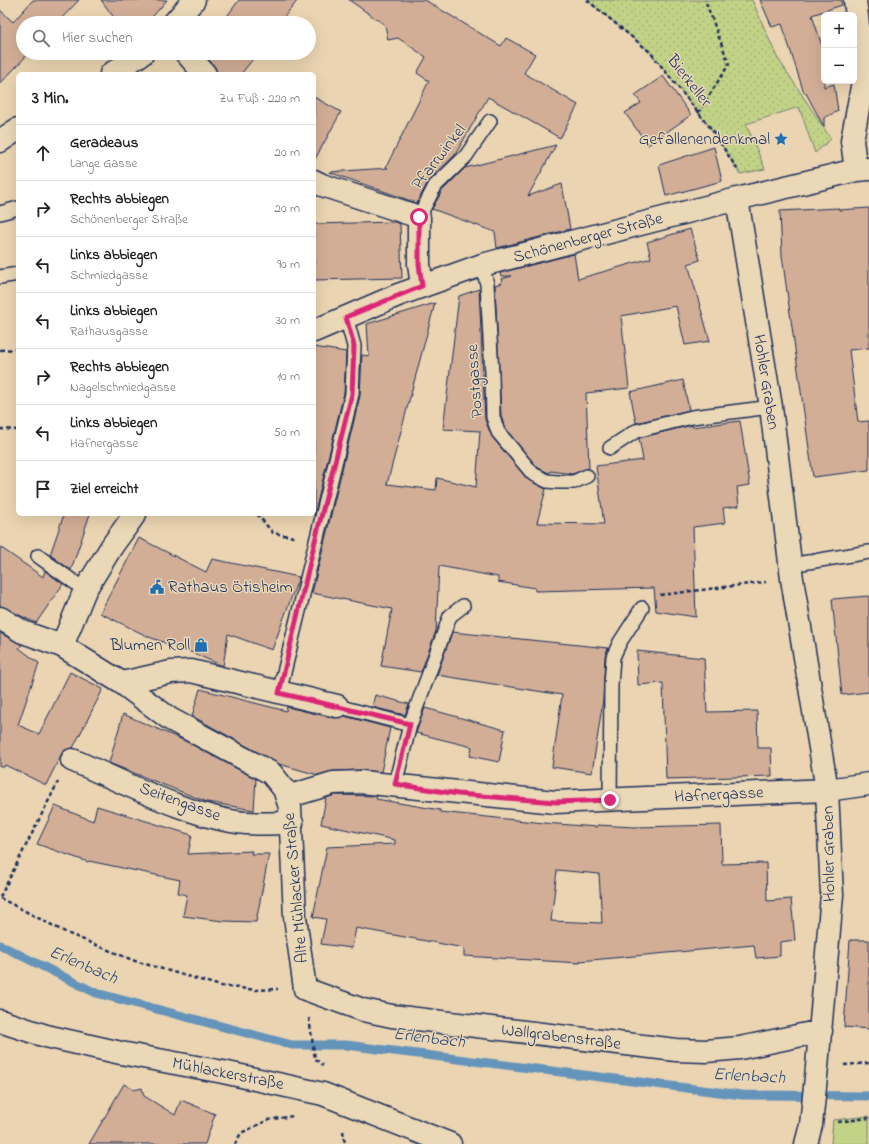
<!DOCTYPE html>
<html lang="de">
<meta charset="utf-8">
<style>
:root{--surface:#fff;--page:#f2f2f2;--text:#222;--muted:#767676;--line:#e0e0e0}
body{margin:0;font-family:"Indie Flower",sans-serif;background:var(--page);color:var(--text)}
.controls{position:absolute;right:12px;top:12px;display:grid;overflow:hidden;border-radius:6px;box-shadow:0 4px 16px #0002}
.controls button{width:36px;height:36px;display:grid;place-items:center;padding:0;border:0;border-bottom:1px solid var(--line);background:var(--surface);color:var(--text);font:20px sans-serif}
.stop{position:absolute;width:12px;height:12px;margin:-9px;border:3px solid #db2777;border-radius:50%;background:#fff}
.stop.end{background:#db2777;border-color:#fff;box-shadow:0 1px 4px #0008}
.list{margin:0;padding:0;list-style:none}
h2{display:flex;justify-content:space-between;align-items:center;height:52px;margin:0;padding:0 16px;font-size:17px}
h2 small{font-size:13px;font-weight:400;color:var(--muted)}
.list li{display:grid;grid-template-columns:26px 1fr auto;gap:12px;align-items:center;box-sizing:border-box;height:56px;padding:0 16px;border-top:1px solid var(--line)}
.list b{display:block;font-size:15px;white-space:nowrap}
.list p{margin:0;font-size:13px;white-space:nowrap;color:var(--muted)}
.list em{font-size:13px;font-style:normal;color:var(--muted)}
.icon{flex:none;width:22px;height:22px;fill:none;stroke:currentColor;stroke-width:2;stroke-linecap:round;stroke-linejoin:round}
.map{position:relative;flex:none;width:869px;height:1144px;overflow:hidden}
.search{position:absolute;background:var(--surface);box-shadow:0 4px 16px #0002;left:16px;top:16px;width:300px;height:44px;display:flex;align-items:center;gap:10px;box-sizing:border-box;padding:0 14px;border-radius:22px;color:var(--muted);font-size:15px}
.panel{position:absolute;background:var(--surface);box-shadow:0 4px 16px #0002;left:16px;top:72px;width:300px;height:444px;border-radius:6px}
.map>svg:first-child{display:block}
</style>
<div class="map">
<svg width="869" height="1144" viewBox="0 0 869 1144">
<defs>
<pattern id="park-dots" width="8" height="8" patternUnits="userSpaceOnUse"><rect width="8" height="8" fill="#c2d286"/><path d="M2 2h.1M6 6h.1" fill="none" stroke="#a6b576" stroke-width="1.8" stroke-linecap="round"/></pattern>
</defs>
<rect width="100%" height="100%" fill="#ebd4b1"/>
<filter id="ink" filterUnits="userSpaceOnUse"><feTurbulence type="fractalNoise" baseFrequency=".025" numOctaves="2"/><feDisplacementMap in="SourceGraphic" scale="8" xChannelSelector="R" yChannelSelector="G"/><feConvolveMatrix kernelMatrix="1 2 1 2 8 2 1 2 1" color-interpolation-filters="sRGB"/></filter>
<g filter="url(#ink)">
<path fill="#c2d286" stroke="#6e8072" d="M869 1116V1144H831L833 1120Z"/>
<path fill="url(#park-dots)" stroke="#6e8072" d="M587 0H752L777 57 831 139 815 153 799 107 746 124 765 169 740 174 712 130 650 52Z"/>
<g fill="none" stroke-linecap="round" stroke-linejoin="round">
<path stroke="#6594bb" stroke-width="9" d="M0 945 96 993 292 1045H346L742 1095 869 1096"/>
</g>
<path fill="#d2ae96" stroke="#1b2f5e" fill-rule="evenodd" d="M33 0H79L57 23H23V53H29L0 84V10L13 22Z
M101 0H167L147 23H118Z
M239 0H298L279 23H222Z
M349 0H425L501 46 506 38 535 54 524 73 578 105 560 138 488 97 455 155 429 180 417 203 329 172 388 168 386 167 429 81 417 73 426 57 398 38 388 40 385 25Z
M760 0H841L842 5 812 15 824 52V87L834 84 838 111 824 118V127L806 93H804L782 24 772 27Z
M203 53H250L248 56 253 59 241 74H217L214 66Z
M663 76 691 115 648 145 625 113 641 103 635 95Z
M314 97 341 112 314 161Z
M556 145 528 196 562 184 570 229 497 248 495 232 432 209 442 191 465 168Z
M714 147 722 181 666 196 659 165Z
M839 208V210L869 208V348L849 350 858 422 869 421V470L813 477 782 256 780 211Z
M395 222 400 224 402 278 314 280V224Z
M690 229 700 260 688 264 710 341 685 345 676 306 621 316 629 388 586 393 589 468 572 474 551 471 549 473 538 468 505 428 501 416 495 285 502 283 501 279 512 276H501L500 273 574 254 578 279 651 258 647 242Z
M479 289 485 420 492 437 527 479 546 489 537 523 604 524 596 466 643 460 639 438 692 425V427L740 421 750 485 737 487 739 506 723 508 725 523 693 527 696 617 656 611 654 588 535 591V588L498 582V577L439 566 436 631 421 672 381 666 392 609 312 593 360 396 362 355 369 356 367 324 435 303 387 484 436 490 437 478 476 487 480 431 443 429 459 296Z
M314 347 346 352 344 393 314 516Z
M683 380 689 410 636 423 630 392Z
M64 514H90L71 570 50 555Z
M139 538 206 572 212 559 299 577 272 650 228 634 223 666 188 651 149 637 100 613Z
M0 547 43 577 45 571 63 584 36 623 0 606Z
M869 596V692L842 695 832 599Z
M452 632 608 648 605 656 603 700 592 773 552 767 562 695 437 675Z
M0 633 22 645 19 648 39 663 18 725 39 734 70 672 103 689 73 748 65 750 61 755 46 785 5 765 4 767H0Z
M637 651 704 658 707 712 757 711 758 748H771L772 776 666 779 663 683 638 685Z
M200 689 286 711 287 707 334 718 344 716 390 728 381 772 361 770 333 771 318 775 279 764 192 716Z
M375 695 409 704 405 715 372 707Z
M425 708 505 730 499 762 470 756 472 747 416 733Z
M123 714 185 741 256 779 254 810 207 802 109 763Z
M335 795 377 796 376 799 440 810V812L544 823 597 827V825L634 827 721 825 722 864 766 863 767 901 791 899 795 940 780 942V956L756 958 754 945 580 961V963L464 956V948L356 928 352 948 321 944 326 919 313 917 327 847 395 844V840L321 824 326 798ZM557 870 599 874 602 923 551 921Z
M55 806 93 821 97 806 192 835 188 854 252 851 251 854H269L256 922 223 921 183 916 187 895 178 893 180 880 89 861 88 862 37 844Z
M850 940H869V1029L844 1027Z
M124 1084 134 1090 142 1088 144 1096 175 1115 181 1100 215 1114 205 1144H89Z"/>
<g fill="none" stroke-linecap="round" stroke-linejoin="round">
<defs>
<path id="service" d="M0 213 18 208
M419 217 435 186 466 156 490 121
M482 265 487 284 492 374 493 417 498 432 533 474 547 481 558 482H574L587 476
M0 277 18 274
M610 448 636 431 692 417 771 407
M38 556 85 590
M790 565 869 552
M279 693 352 394 354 346 346 317
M337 706 410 725
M395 784 410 725 450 616 463 606
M610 801 611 685 613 657 620 642 642 608"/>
<path id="minor" d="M855 0 864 76 852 141 856 170
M174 23 194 0
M186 53 205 74
M111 74 143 53
M0 141 18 129
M314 181 322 185 419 217V264L422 286
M737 199 771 407 792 579 827 790 832 895 817 1067 811 1125 806 1144
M314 331 398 295 482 265 737 199 856 170 869 169
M0 618 23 632 62 646 122 683 170 719 271 773 284 789 290 807 295 917 305 989 363 1010 392 1016 676 1050 706 1051 740 1048 821 1031
M62 646 85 590 112 546 135 514
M122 683 171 672 191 671 337 706
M72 760C122 781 193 819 246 823 262 824 277 823 292 823
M287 797 333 783 361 782 555 802 827 790 869 784"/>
<path id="secondary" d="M0 1021 46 1036 121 1053 223 1072 323 1094 450 1144"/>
</defs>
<use href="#service" stroke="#1b2f5e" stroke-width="16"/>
<use href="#minor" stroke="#1b2f5e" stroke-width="25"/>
<use href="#secondary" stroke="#1b2f5e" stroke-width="25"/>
<path stroke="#1b2f5e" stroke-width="2.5" stroke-dasharray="4 3" stroke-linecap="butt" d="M587 0 650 52 712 130 739 172
M698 113 729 64 705 0
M0 350 18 349
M0 429 18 430
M257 514 273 533 294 537
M660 595 766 582
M0 897 58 782
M0 898 67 933 135 961 221 986 256 990 278 989
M309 1018 315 1059 323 1065
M844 1065 869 1063
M838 1122 869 1118
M343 1131 345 1144
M235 1144 241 1133 268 1120 293 1116"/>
<use href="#service" stroke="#ead8b6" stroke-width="13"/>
<use href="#minor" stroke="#ead8b6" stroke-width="22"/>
<use href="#secondary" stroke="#ead8b6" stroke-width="22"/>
</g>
</g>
<g fill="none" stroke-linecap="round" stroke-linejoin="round" filter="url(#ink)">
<path stroke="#db2777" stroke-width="5" d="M419 217V264L422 286 346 317 354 346 352 394 315 541 279 693 410 724 395 784 458 794 556 802 610 800"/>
</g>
<defs>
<symbol id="sight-bare" viewBox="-9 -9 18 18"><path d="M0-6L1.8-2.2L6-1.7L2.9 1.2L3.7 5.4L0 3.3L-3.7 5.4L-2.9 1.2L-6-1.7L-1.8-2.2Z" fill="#1f6fb2" stroke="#ead8b6" stroke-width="2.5" paint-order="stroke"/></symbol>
<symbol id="civic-bare" viewBox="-9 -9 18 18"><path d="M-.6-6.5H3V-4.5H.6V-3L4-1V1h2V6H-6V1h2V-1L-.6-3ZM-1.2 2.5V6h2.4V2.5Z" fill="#1f6fb2" stroke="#ead8b6" stroke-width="2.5" paint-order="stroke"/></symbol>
<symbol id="shop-bare" viewBox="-9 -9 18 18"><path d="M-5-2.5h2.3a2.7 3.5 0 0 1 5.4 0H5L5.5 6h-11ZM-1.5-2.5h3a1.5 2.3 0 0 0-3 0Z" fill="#1f6fb2" stroke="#ead8b6" stroke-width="2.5" paint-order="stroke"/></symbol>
</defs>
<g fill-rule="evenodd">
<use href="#sight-bare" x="771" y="129" width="20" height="20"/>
<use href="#civic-bare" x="147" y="577" width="20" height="20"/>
<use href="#shop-bare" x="191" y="635" width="20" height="20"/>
</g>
<g text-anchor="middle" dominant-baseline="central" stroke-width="3" stroke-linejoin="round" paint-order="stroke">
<g font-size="17" fill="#1b2f5e" stroke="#ead8b6">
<text transform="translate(689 81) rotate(52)">Bierkeller</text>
<text transform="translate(439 157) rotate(-52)">Pfarrwinkel</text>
<text transform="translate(588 238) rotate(-15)">Schönenberger Straße</text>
<text transform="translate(475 381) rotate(-94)">Postgasse</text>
<text transform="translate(766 382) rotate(81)">Hohler Graben</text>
<text transform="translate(719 795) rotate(-3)">Hafnergasse</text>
<text transform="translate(180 802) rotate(20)">Seitengasse</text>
<text transform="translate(829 854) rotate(-91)">Hohler Graben</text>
<text transform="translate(296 888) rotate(-95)">Alte Mühlacker Straße</text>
<text transform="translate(561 1037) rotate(7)">Wallgrabenstraße</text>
<text transform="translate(228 1074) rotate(11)">Mühlackerstraße</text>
</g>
<g font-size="17" fill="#1b2f5e" stroke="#ead8b6" text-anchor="end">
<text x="770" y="139">Gefallenendenkmal</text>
<text x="168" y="587" text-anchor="start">Rathaus Ötisheim</text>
<text x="190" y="645">Blumen Roll</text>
</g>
<g font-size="18" font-style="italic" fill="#2e4875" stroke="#ead8b6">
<text transform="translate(83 966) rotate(23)">Erlenbach</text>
<text transform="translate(429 1039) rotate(7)">Erlenbach</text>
<text transform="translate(749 1077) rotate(3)">Erlenbach</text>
</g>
</g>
</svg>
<div class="controls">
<button>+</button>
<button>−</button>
</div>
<div class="stop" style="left:419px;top:217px"></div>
<div class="stop end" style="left:610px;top:800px"></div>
<div class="search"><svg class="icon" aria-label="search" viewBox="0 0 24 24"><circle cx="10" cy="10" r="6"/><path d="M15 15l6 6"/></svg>Hier suchen</div>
<section class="panel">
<h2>3 Min.<small>Zu Fuß · 220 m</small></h2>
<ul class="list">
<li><svg class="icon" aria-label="ahead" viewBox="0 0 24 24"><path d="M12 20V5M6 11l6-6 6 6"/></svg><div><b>Geradeaus</b><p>Lange Gasse</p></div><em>20 m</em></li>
<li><svg class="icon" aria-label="right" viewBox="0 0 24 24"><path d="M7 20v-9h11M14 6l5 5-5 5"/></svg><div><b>Rechts abbiegen</b><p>Schönenberger Straße</p></div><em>20 m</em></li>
<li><svg class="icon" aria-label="left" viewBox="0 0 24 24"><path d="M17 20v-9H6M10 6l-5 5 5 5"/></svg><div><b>Links abbiegen</b><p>Schmiedgasse</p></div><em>90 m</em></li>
<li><svg class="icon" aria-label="left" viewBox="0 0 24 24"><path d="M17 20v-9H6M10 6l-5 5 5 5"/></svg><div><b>Links abbiegen</b><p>Rathausgasse</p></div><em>30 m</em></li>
<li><svg class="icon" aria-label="right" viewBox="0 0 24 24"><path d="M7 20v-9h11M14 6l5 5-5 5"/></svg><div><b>Rechts abbiegen</b><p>Nagelschmiedgasse</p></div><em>10 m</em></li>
<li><svg class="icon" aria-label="left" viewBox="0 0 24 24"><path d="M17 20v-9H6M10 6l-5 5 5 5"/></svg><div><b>Links abbiegen</b><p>Hafnergasse</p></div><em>50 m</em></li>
<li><svg class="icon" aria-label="arrive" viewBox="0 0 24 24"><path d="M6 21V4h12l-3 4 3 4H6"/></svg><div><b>Ziel erreicht</b></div></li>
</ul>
</section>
</div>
